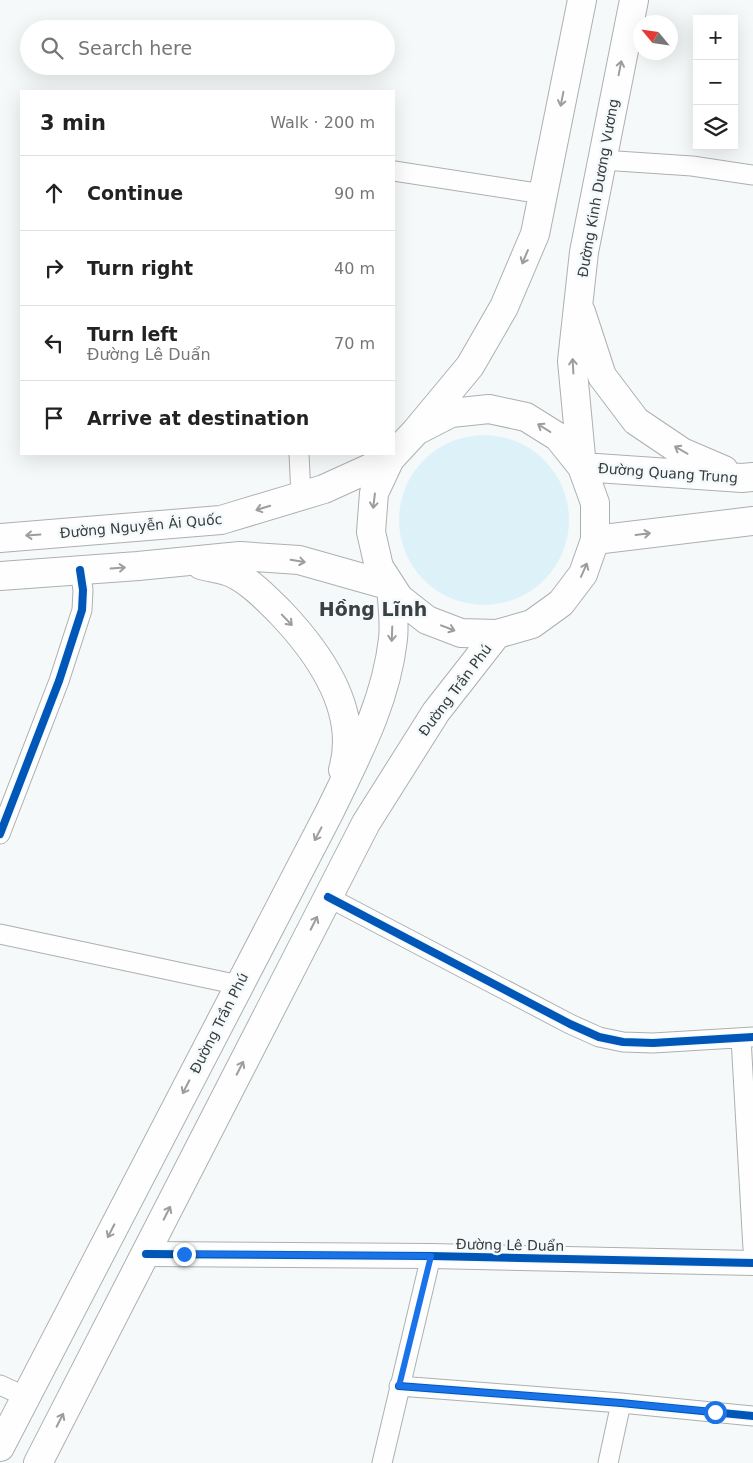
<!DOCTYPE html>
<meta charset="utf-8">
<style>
:root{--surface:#fff;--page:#f6f6f6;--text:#222;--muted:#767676;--line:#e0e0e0}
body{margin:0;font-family:"DejaVu Sans",sans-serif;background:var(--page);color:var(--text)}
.controls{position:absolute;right:15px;top:15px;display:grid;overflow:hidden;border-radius:0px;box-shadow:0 5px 20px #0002}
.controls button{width:45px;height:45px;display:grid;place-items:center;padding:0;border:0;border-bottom:1px solid var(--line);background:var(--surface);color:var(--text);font:25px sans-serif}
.compass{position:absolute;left:633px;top:15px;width:45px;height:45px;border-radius:50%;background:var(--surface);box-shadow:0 5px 20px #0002;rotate:299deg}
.stop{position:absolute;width:15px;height:15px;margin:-11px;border:4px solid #1a73e8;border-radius:50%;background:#fff}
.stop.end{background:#1a73e8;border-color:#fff;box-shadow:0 1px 5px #0008}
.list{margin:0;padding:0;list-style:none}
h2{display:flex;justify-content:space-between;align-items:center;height:65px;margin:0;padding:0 20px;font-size:21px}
h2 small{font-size:16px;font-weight:400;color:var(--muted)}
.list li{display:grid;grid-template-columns:32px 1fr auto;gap:15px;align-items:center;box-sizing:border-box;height:75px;padding:0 20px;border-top:1px solid var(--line)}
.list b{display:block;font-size:19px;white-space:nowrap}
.list p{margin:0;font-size:16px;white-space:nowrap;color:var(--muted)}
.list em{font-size:16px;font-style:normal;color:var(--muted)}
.icon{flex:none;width:28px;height:28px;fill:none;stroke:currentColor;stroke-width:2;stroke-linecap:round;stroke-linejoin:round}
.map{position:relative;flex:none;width:753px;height:1463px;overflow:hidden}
.search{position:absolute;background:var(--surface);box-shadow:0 5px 20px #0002;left:20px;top:20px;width:375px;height:55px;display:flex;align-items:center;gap:12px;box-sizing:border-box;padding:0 18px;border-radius:28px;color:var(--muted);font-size:19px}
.panel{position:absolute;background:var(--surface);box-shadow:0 5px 20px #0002;left:20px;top:90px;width:375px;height:365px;border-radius:0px}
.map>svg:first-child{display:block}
</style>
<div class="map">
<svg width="753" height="1463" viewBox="0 0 753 1463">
<rect width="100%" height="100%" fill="#f6f9fa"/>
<path fill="#ddf2f8" d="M399 520a85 85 0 1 1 170 0a85 85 0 1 1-170 0Z"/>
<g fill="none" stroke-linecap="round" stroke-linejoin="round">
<defs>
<path id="minor" d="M602 160 692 166 753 175
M394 171 543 194
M299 454 301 496
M0 834 59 681 82 610 83 590 80 570
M328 897 570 1024 599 1037 623 1042 653 1043 753 1037
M0 934 239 985
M741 1038 753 1249
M0 1385 26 1397
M399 1386 621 1403 753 1416
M382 1463 431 1256
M608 1463 621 1403"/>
<path id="tertiary" d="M146 1254 431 1256 753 1263"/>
<path id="trunk" d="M634 0 584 252 572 361 582 467 742 478 753 477
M581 312 602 376 636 421 682 452 724 470
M416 431 451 413 489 409 526 417 558 437 582 467 595 503V540L583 574 561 603 532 624 497 634 461 633 427 620 399 598 379 567 371 532 374 493 390 459 416 431 470 366 504 307 535 234 582 0
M0 538 221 520 324 489 390 459
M595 540 753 521
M201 565C211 568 225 569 234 574 251 582 268 600 281 613 319 653 360 711 343 770
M0 576 138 566 240 556 299 560 391 586C392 603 395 622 393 639 386 702 357 755 330 811L0 1447
M38 1463 366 823 436 712 497 634"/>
</defs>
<use href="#minor" stroke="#adb0b0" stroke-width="21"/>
<use href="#tertiary" stroke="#adb0b0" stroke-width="26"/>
<use href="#trunk" stroke="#adb0b0" stroke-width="30"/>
<use href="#minor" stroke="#fefefe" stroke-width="19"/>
<use href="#tertiary" stroke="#fefefe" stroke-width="24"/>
<use href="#trunk" stroke="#fefefe" stroke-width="28"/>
<defs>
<path id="cycleway" d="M0 834 59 681 82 610 83 590 80 570
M328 897 570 1024 599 1037 623 1042 653 1043 753 1037
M146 1254 431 1256 753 1263
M399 1386 621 1403 753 1416"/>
</defs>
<use href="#cycleway" stroke="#f4fafc" stroke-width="11"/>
<use href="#cycleway" stroke="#0057b8" stroke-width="8"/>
</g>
<defs><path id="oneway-shaft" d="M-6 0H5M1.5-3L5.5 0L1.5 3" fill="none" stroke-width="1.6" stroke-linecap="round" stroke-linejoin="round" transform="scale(1.25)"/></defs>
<g stroke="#9c9d9d">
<use href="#oneway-shaft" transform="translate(620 68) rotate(-79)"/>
<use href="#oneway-shaft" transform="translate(562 99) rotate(101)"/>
<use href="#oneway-shaft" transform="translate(525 257) rotate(113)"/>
<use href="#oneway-shaft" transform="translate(573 366) rotate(-93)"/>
<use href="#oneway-shaft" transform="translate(544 428) rotate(-148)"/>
<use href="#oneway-shaft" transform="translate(681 450) rotate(-150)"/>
<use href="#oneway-shaft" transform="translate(374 501) rotate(97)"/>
<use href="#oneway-shaft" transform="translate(263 508) rotate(163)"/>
<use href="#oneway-shaft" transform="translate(643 534) rotate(-7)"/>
<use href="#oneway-shaft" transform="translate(33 535) rotate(176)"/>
<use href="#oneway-shaft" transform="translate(298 561) rotate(9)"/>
<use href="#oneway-shaft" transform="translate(118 568) rotate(-4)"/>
<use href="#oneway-shaft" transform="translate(584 570) rotate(-66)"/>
<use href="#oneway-shaft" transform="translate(287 620) rotate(46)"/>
<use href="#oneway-shaft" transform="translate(448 628) rotate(21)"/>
<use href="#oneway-shaft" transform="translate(392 634) rotate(92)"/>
<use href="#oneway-shaft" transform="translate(318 834) rotate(118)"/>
<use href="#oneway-shaft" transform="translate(314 923) rotate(-63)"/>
<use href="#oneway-shaft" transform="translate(240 1068) rotate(-63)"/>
<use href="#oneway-shaft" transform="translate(186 1087) rotate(117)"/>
<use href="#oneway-shaft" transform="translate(167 1213) rotate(-63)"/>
<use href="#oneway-shaft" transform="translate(111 1231) rotate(117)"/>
<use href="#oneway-shaft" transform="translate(60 1420) rotate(-63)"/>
</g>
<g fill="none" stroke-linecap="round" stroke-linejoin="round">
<path stroke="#1a73e8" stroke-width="6" d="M184 1254 431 1256 399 1386 621 1403 715 1412"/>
</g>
<g text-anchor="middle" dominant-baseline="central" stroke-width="5" stroke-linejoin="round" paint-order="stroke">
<g font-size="14" fill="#393c3c" stroke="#f4fafc">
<text transform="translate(598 188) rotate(-80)">Đường Kinh Dương Vương</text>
<text transform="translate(668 473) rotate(4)">Đường Quang Trung</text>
<text transform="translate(141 526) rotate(-5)">Đường Nguyễn Ái Quốc</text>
<text transform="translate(455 690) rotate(-53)">Đường Trần Phú</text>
<text transform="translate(219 1023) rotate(-63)">Đường Trần Phú</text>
<text transform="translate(510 1245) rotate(1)">Đường Lê Duẩn</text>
</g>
<g font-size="19" font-weight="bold" fill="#3b4042" stroke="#f4fafc">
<text x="373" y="609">Hồng Lĩnh</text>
</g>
</g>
</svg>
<div class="controls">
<button>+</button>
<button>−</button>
<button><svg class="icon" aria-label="layers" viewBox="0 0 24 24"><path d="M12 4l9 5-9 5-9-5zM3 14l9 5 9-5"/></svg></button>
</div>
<svg class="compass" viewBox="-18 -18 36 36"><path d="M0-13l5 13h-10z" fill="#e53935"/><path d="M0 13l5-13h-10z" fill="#767676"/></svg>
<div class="stop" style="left:715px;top:1412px"></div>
<div class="stop end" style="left:184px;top:1254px"></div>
<div class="search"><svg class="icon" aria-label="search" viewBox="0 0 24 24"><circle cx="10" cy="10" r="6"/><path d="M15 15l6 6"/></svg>Search here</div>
<section class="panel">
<h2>3 min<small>Walk · 200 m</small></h2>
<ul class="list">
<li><svg class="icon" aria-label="ahead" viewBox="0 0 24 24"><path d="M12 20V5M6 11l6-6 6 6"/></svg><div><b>Continue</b></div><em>90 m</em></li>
<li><svg class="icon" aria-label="right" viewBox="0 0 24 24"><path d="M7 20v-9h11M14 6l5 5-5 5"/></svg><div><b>Turn right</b></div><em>40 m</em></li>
<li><svg class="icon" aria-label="left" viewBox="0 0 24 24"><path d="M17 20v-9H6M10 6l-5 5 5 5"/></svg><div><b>Turn left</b><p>Đường Lê Duẩn</p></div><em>70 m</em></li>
<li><svg class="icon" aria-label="arrive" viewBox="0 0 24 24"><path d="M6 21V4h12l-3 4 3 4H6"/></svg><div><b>Arrive at destination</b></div></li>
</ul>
</section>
</div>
